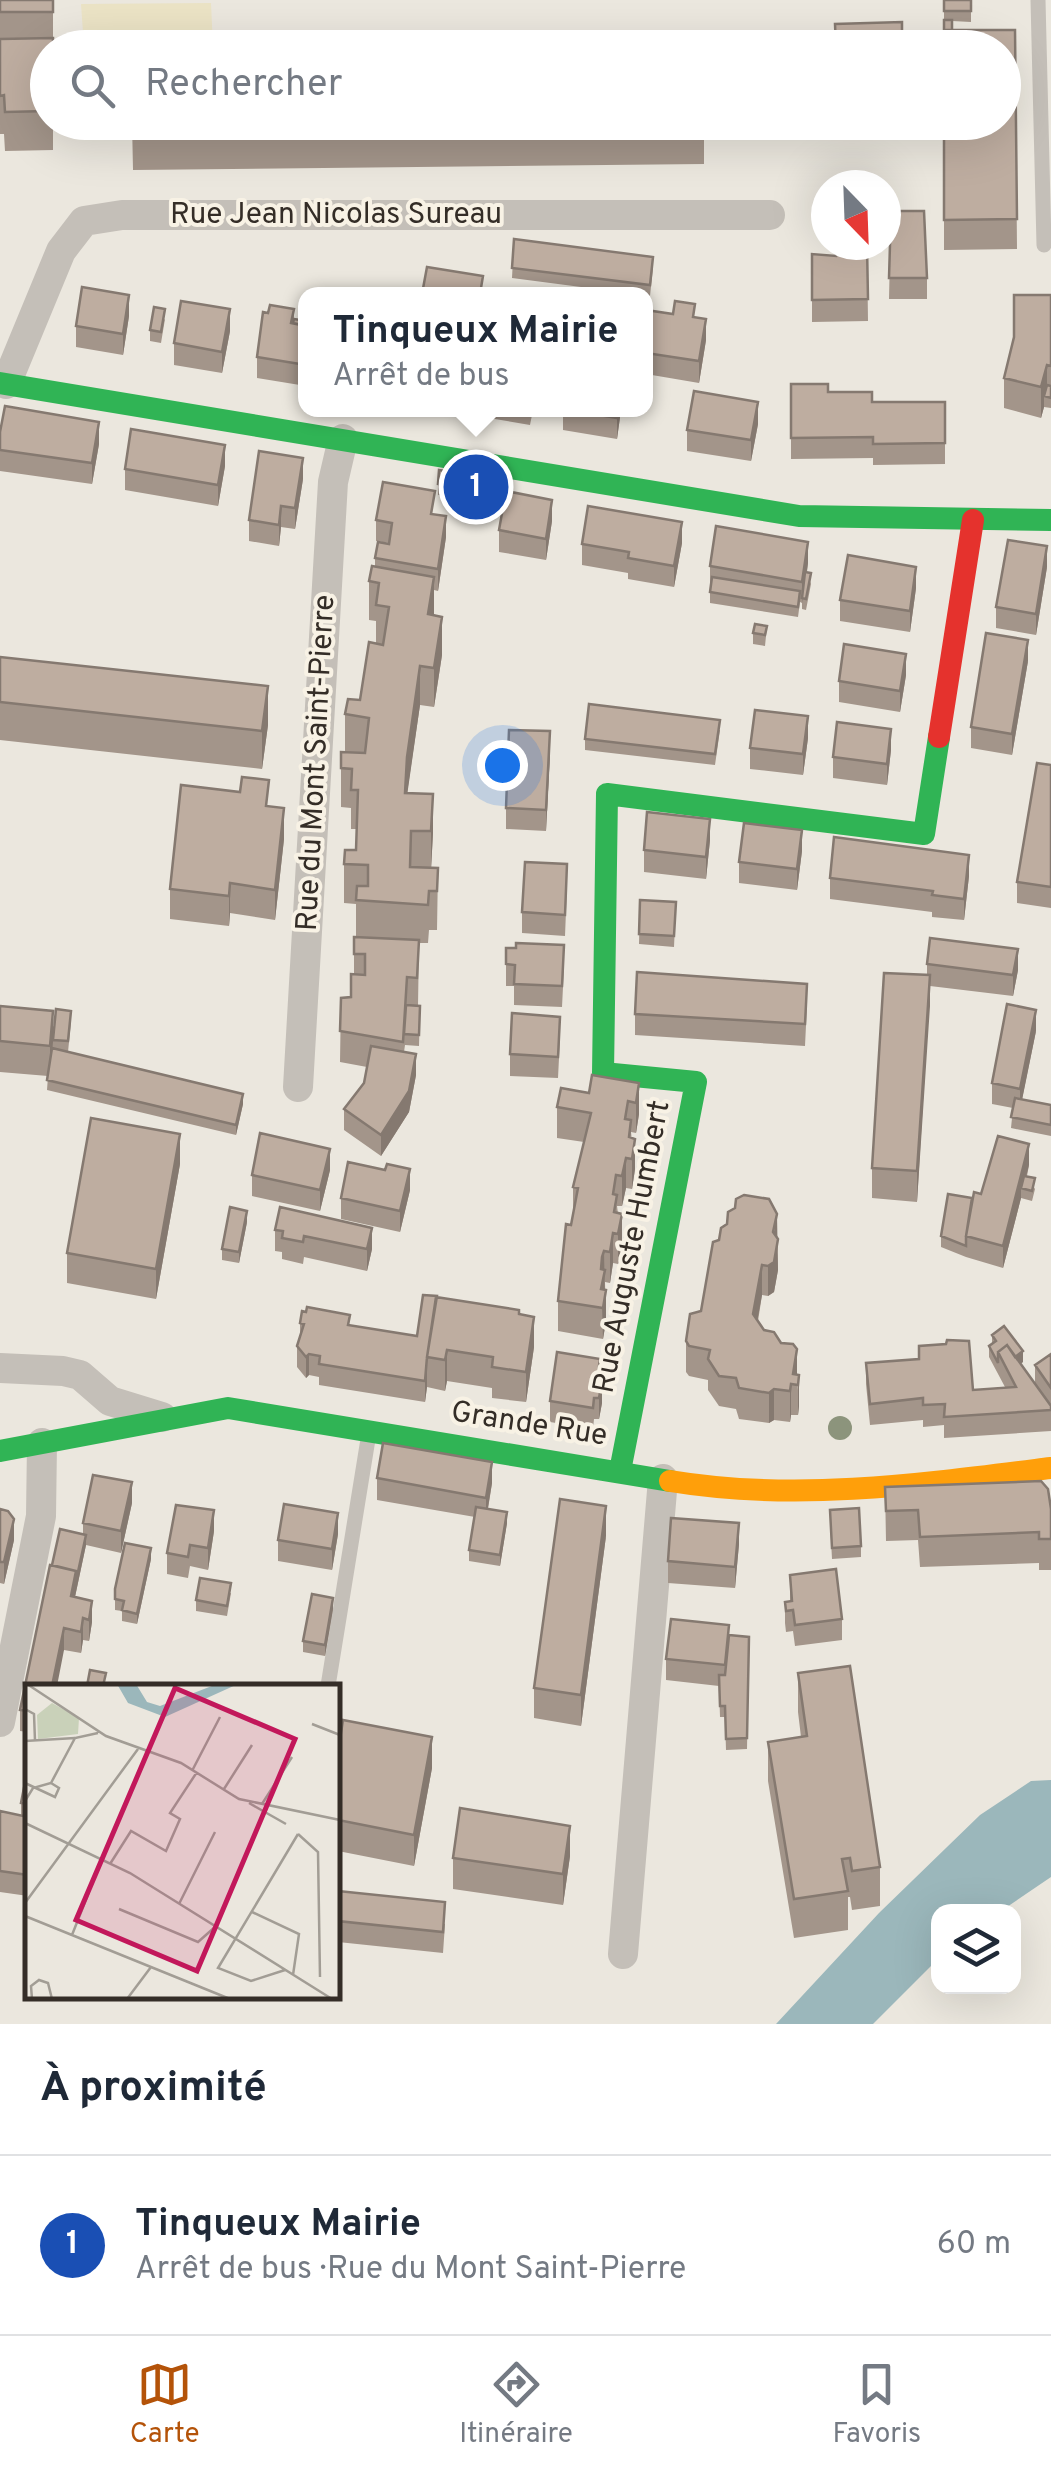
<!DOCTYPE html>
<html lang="fr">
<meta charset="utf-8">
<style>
:root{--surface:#fff;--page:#f2f2f3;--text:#1f2937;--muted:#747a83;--line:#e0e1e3;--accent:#b45309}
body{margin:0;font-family:Overpass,sans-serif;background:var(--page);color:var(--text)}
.controls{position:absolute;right:30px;bottom:30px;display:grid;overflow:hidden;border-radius:20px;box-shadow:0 10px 40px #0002}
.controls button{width:90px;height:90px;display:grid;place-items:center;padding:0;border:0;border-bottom:2px solid var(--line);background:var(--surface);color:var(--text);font:50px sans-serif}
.compass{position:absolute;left:811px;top:170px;width:90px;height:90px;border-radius:50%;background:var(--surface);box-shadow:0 10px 40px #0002;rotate:157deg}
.you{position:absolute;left:502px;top:765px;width:35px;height:35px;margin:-25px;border:8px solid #fff;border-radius:50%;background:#1a73e8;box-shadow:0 0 0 15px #1a73e833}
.badge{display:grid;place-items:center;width:65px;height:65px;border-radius:50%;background:var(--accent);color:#fff;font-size:32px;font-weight:700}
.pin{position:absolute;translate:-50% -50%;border:5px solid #fff;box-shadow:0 2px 10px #0006}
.popup{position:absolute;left:298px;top:287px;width:355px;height:130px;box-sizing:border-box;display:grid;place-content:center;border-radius:20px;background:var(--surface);filter:drop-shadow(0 2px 8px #0005);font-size:32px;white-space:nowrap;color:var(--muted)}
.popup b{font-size:38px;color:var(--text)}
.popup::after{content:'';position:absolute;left:50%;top:100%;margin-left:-20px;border:20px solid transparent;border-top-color:var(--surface)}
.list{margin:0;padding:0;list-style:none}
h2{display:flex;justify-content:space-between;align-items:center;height:130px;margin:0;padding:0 40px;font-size:42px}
h2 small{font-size:32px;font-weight:400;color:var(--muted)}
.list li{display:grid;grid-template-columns:65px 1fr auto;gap:30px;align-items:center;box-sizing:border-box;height:180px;padding:0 40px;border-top:2px solid var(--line)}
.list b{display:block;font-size:38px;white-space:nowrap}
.list p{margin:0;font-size:32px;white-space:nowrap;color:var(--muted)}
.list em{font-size:32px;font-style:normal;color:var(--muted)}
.icon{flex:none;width:55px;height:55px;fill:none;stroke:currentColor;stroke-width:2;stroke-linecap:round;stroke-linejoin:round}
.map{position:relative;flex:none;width:1051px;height:2024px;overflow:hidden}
.search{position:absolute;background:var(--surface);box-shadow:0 10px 40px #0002;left:30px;right:30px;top:30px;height:110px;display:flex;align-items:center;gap:25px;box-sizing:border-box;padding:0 35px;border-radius:55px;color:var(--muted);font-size:38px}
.sheet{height:310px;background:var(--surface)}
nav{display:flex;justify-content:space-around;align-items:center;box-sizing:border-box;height:140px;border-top:2px solid var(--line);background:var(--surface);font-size:28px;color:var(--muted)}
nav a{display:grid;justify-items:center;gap:5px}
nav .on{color:var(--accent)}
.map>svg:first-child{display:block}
</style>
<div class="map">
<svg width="1051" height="2024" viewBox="0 0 1051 2024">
<rect width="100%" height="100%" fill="#ebe7de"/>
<path fill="#ebe3c5" d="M211 3 213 47H84L81 4Z"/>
<path fill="#9bb7bb" d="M1051 1780V1877L1001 1911 938 1912V1959L873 2024H776L879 1913 980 1815 1031 1781Z"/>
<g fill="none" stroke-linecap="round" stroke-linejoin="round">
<path stroke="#c4bfb8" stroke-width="15" d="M1038 0 1044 245
M328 1686 369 1433"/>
<path stroke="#c4bfb8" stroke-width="30" d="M6 384 61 251 84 221 122 215H770
M298 1087 333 482 343 439
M0 1368 63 1371 80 1375 110 1401 162 1417
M0 1722 41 1516 42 1443
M623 1954 663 1479"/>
<path stroke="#30b455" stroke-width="22" d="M0 383 799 516 1051 520
M0 1451 228 1408 670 1481
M620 1471 696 1082 603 1073 607 794 924 834 939 737"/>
<path stroke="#ff9f0a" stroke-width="22" d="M670 1481C796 1502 925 1484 1051 1468"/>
<path stroke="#e5322d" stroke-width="22" d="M939 737 973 520"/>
</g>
<circle fill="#8c947c" cx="840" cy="1428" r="12"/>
<path fill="#a3958a" d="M0 0H53V38L48 48V122H53V150L5 151 4 134H0Z
M944 0H971V22L952 21V30H1015L1017 249 944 250Z
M132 122H704V164L133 170Z
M891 211 927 278V299H889Z
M514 239 653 268 650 296 512 278Z
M867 245 868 321 812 322V254L836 256Z
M1051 295V408L1044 407 1041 418 1004 408V378Z
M294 309V319L306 321V386L257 378V357L268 313Z
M646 310 695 318 706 340 699 383 646 374Z
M129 316 123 355 76 347V326Z
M165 319 161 343 150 341V330Z
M230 331 222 373 174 365V343Z
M791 384 872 402H945V464L873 465V458L791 459Z
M471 410H533L530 425 471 415Z
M563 410H621L617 439 563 430Z
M758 424 751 461 687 451V430Z
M0 432 99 444 92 484 0 471Z
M225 466 218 506 125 490V469Z
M303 479 295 529 281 527 279 546 249 541V520Z
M438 484 469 486 467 499 438 495Z
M434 514 446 537 438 591 434 590V615L442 655 434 707 420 705 407 793 433 833 431 868H438L437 930H429L428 943H419L418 1006H420L419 1046 405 1045 404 1052 416 1075 409 1112 381 1156 344 1130V1109L364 1083 367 1067 340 1062 341 998 351 997 354 974V937H356V904L344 903V864L356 850 357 829H351V808L341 807V752H345V714L360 700 376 643V621L369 620V581L375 567V558L389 543 376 541V520Z
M552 521 546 560 499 552V530Z
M682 543 674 587 628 579V573L582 565V544Z
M808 563 807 572 811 584 806 610 802 609V603L800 602 798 617 710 603V566Z
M1047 567 1036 635 996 628V607Z
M916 588 910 632 840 621V600Z
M767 626 765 646 753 644V633Z
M0 657 268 725 262 769 0 740Z
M1028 661 1012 755 971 748V727Z
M906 675 900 712 839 702V681Z
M720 730 715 765 585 750V739Z
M808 738 803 775 750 769V748Z
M891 750 887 785 833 778V757Z
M550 753 546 831 506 829V808Z
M1051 765V908L1017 903V882Z
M269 807 284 839 275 920 230 913 229 926 170 919V889Z
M710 840 706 879 644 872V850Z
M802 851 797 890 739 883V862Z
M969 876 964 920 932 917V912L830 899V878Z
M567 886 565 936 522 933V912Z
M640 900 676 902 674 947 639 944Z
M516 948 564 967 562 1007 514 1005V986H506V964Z
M927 964 1018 970 1013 996 930 986 917 1202 872 1198V1168L927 975Z
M807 1005 805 1046 635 1035V1014Z
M0 1006 53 1039 71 1022 68 1052 243 1104 236 1135 47 1090 48 1076 0 1072Z
M1036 1031 1022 1099 1051 1105V1136L1011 1128 1013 1108 992 1104V1083Z
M560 1038 558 1078 510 1076V1054Z
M639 1083V1114L636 1133 631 1132 635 1169 632 1189 626 1188 622 1206H617L622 1244 618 1264 613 1263 610 1283 605 1282 606 1321 603 1339 558 1331V1301L573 1217V1187L584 1142 557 1138V1107L589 1093Z
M180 1164 156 1299 67 1283V1253Z
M1029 1165 1027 1176 1035 1189 1032 1201 1021 1198 1003 1268 966 1257 941 1247V1236L972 1198Z
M330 1170 320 1211 252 1196V1175Z
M410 1190 400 1232 341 1219V1198Z
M247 1222 239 1263 222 1260V1249Z
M275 1230 372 1249 367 1271 304 1257 303 1264 282 1259V1252L275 1251Z
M777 1237 778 1270 774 1292 768 1296 762 1295 758 1321 797 1375 799 1406 798 1415H791L790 1422 774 1420 769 1423 739 1419 736 1409 719 1406 708 1390V1380L689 1376 686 1372V1341L701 1311 719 1240Z
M519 1314 534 1347 526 1402 492 1398V1388L447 1381 445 1391 427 1387 425 1402 319 1385V1377L309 1375 306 1378 297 1367V1346L300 1335V1323L350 1325 417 1336Z
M992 1335 1023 1362 1020 1364 1035 1384V1365L1051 1354V1431L944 1438V1425L923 1427V1420L870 1425 866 1384V1363L919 1359V1346L973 1390 1005 1387 989 1357V1346L992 1344Z
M600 1381 602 1403 599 1419H594L593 1429 550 1422V1401Z
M377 1478 492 1483 488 1509 507 1523 500 1566 469 1561V1550L475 1517 377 1500Z
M885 1487 1051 1509V1570H1039V1563L920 1567 918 1540 886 1541Z
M132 1503 121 1553 86 1545 75 1597 92 1622 89 1641 83 1640 81 1653 64 1650 28 1686V1732L20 1731V1710L52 1565 83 1534V1523Z
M0 1509 14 1540 4 1584 0 1583Z
M830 1521 861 1546V1557L832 1559Z
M214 1531 208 1570 190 1566 188 1578 167 1574V1553Z
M338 1534 332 1570 278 1561V1540Z
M606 1536 581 1726 534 1718V1688Z
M739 1544 735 1588 668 1583V1561Z
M151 1559 137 1624 122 1621V1611L115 1610V1589Z
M790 1575 842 1619V1640L795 1646 793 1631 786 1632 785 1623V1602L790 1601Z
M231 1593 227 1616 196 1611V1600Z
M333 1609 325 1656 303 1652V1641Z
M729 1635 749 1637 747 1749 726 1750 725 1717H720L719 1686 666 1680V1659Z
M798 1673 880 1867V1906L852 1910 850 1897H848V1930L794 1938 768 1781V1742L801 1737 798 1712Z
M338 1752 432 1768 414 1866 338 1851Z
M28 1767V1896L0 1892V1811L21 1815V1803Z
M570 1856 563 1905 453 1889V1858Z
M338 1891 445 1924 443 1953 338 1942Z"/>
<path fill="#857970" d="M129 295V316L123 355V334Z
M230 309V331L222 373V352Z
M706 319V340L699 383V361Z
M1047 365V396H1044V407L1041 418V387Z
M758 402V424L751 461V440Z
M618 410H621L617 439V418Z
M99 422V444L92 484V463Z
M225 445V466L218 506V485Z
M303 458V479L295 529V508Z
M552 500V521L546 560V539Z
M281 506V527L279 546V525Z
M446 516V537L438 591V569Z
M682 522V543L674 587V566Z
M808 542V563L802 603V582Z
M1047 546V567L1036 635V614Z
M916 567V588L910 632V611Z
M434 577V615L428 614Z
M442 617V655L434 707V668Z
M1028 640V661L1012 755V734Z
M906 654V675L900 712V691Z
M420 666V705L407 796 405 831 407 757Z
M268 686V725L262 769V731Z
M808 716V738L803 775V754Z
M891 729V750L887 785V764Z
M550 731V753L546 831V810Z
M433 794V833L431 870V831Z
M284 808V839L275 920V890Z
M710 819V840L706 879V857Z
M802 830V851L797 890V869Z
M969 855V876L964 920V899Z
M230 883V913L229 926V896Z
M1018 949V970L1013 996V975Z
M930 975V1006L917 1202V1171Z
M1036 1010V1031L1020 1110V1089Z
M53 1011V1042L50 1077V1046Z
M416 1054V1075L409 1112 381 1156V1135Z
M639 1083V1114L636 1133V1103Z
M243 1094V1104L236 1135V1125Z
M180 1134V1164L156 1299V1269Z
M635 1139V1169L632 1189V1159Z
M1029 1144V1165L1023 1189 1021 1188V1198L1003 1268V1246Z
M330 1149V1170L320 1211V1190Z
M626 1158V1188L622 1206V1176Z
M410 1169V1190L400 1232V1211Z
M247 1211V1222L239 1263V1252Z
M622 1214V1244L618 1264V1234Z
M777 1214 778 1270 774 1292 768 1296V1266Z
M372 1228V1249L367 1271V1249Z
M613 1233V1263L610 1283V1252Z
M604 1251 605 1300 606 1290V1321L603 1339 601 1269Z
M762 1265V1295L753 1344V1314Z
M534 1317V1347L526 1402V1372Z
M797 1349V1380L793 1374Z
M447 1350V1381L445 1391V1360Z
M1023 1351V1362L1010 1371V1361Z
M309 1354V1375L306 1378V1357Z
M427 1366V1387L425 1402V1381Z
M799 1375V1406L798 1415V1385Z
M602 1382V1403L599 1419V1398Z
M791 1384V1415L790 1422V1391Z
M774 1389V1420L769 1423V1393Z
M492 1462V1483L486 1519V1498Z
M132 1482V1503L121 1553V1531Z
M606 1506V1536L581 1726V1695Z
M214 1510V1531L208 1570V1548Z
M507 1512V1523L500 1566V1555Z
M338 1513V1534L332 1570V1549Z
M14 1519V1540L4 1584V1562Z
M739 1523V1544L735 1588V1567Z
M86 1535V1545L76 1592V1581Z
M151 1548V1559L137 1624V1614Z
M76 1571V1592L71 1617V1596Z
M333 1598V1609L325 1656V1645Z
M92 1601V1622L89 1641V1620Z
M83 1618V1640L81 1653V1632Z
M64 1628V1650L57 1686H52Z
M432 1737V1768L414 1866V1835Z
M570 1826V1856L563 1905V1874Z"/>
<path fill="#beada0" stroke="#857970" stroke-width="2.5" d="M0 0H53V12H0Z
M944 0H971V11H944Z
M944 20H952V30H944V34Z
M902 22V48H836L835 24Z
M944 30H1015L1017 219 944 220V122H1004V48H944Z
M53 38V48H48V111L5 112 4 95 0 96V39Z
M133 122H704V125L133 131Z
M891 211H924L927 278H889Z
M514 239 653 257 650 285 512 268Z
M837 245H867L868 299 812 300V254L836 256Z
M427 267 483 276 480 294H422Z
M82 287 129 295 123 334 76 326Z
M1014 295H1051V366L1047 365 1041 387 1004 378 1014 337Z
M181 301 230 309 222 352 174 343Z
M675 301 695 304 693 317 706 319 699 361 646 353V310L673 314Z
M270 305 294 309 291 323 306 326V365L257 357 263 312 268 313Z
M154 307 165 309 161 332 150 330Z
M294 319 306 321V326L293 323Z
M791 384H828V392H872V402H945V443L873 444V437L791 438Z
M1047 385 1051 386V398L1044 396Z
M694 391 758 402 751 440 687 430Z
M5 406 99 422 92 463 0 450V432Z
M569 410H618L617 418Z
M131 429 225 445 218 485 125 469Z
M259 451 303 458 295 508 281 506 279 525 249 520Z
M439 470 469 475 467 489 438 484Z
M383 482 435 491 431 514 446 516 438 569 375 558 378 542 389 544 392 523 376 520Z
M506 491 552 500 546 539 499 530Z
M588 506 682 522 674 566 628 558 629 552 582 544Z
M716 526 808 542 802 582 710 566Z
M1008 540 1047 546 1036 614 996 607Z
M848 555 916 567 910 611 840 600Z
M372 566 434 577 428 614 442 617 434 668 420 666 407 757 405 793 433 794 431 831H411L410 867 438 868 437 891H429L428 905 356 900 357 886H368V865L344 864 345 850H356L358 790H351L352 769 341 768V752L365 753 369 718 345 714 348 699 360 700 369 642 383 645 389 607 376 605 379 583 369 581Z
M805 572 811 573 806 599 802 598Z
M712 577 800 591 798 607 710 592Z
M755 624 767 626 765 635 753 633Z
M986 633 1028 640 1012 734 971 727Z
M844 644 906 654 900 691 839 681Z
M0 657 268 686 262 731 0 702Z
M589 704 720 720 715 754 585 739Z
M755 710 808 716 803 754 750 748Z
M837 722 891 729 887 764 833 757Z
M509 730 550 731 546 810 506 808Z
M1037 763 1051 765V887L1017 882Z
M242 777 269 780 266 806 284 808 275 890 230 883 229 896 170 889 181 785 240 792Z
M647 812 710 819 706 857 644 850Z
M744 823 802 830 797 869 739 862Z
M834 837 969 855 964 899 932 895 933 891 830 878Z
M525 862 567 864 565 915 522 912Z
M640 900 676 902 674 936 639 934Z
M354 937 419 940 417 978 407 977 403 1042 340 1031 341 998 351 997V974L365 975V954H354Z
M930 938 1018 949 1013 975 927 964Z
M516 943 564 945 562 986 514 984 515 965 506 964V948H516Z
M637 972 807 984 805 1024 635 1014Z
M884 973 930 975 917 1171 872 1168Z
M1007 1004 1036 1010 1020 1089 992 1083Z
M406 1005 420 1006 419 1035 404 1034Z
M0 1006 53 1011 50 1046 0 1041Z
M56 1009 71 1011 68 1041 53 1040Z
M512 1013 560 1017 558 1057 510 1054Z
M371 1046 416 1054 409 1091 381 1135 344 1109 364 1083Z
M52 1048 243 1094 236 1125 47 1080Z
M592 1075 639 1083 636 1103 628 1101 625 1119 631 1120 629 1137 635 1139 632 1159 626 1158 622 1176 616 1175 613 1194 617 1195 614 1212 622 1214 618 1234 613 1233 610 1252 604 1251 602 1257 601 1269 605 1270 601 1289 606 1290 603 1308 558 1301 566 1224 571 1225 578 1188 573 1187 591 1113 557 1107 561 1088 589 1093Z
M1015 1098 1051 1105V1125L1011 1117Z
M91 1118 180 1134 156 1269 67 1253Z
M260 1133 330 1149 320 1190 252 1175Z
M998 1136 1029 1144 1003 1246 966 1236 974 1192 981 1194Z
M348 1162 385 1170 387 1164 410 1169 400 1211 341 1198Z
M1024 1176 1035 1178 1032 1191 1021 1188Z
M948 1194 972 1198 966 1236V1246L941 1236Z
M744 1195 769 1199 777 1214 773 1232 778 1239 774 1262 768 1266 762 1265 753 1314 764 1330 774 1332 781 1343 793 1344 797 1349 793 1374 799 1375 798 1385 791 1384 790 1391 774 1389 769 1393 739 1388 736 1378 719 1376 708 1359 710 1350 689 1346 686 1341 690 1314 701 1311 713 1242 719 1240 721 1228 727 1224 728 1212 735 1208 736 1199Z
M230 1207 247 1211 239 1252 222 1249Z
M280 1207 372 1228 367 1249 304 1236 303 1242 282 1238 283 1231 275 1230Z
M423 1295 437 1296 427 1357 425 1381 319 1364 320 1356 309 1354 306 1357 297 1346 304 1324 300 1323 302 1311 306 1312 307 1307 350 1315 348 1325 417 1336Z
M436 1297 519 1310V1314L534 1317 526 1372 492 1367 493 1357 447 1350 445 1360 427 1357Z
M1004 1326 1023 1351 1015 1357 1007 1345 998 1352V1363L989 1346 996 1341 992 1335Z
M947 1340 969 1341 973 1390 1016 1387 998 1352 1007 1345 1051 1406V1410L944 1417 945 1404 923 1405V1398L870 1404 866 1363 919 1359V1346L946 1344Z
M557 1352 600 1359 597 1380 602 1382 599 1398H594L593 1408 550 1401Z
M1051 1354V1388L1035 1365Z
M383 1443 492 1462 486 1498 377 1478Z
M93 1475 132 1482 121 1531 83 1523Z
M1041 1481 1048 1489 1051 1509V1539H1039V1532L920 1537 918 1510 886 1511 885 1487Z
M560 1499 606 1506 581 1695 534 1688Z
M284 1504 338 1513 332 1549 278 1540Z
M176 1505 214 1510 208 1548 190 1545 188 1557 167 1553Z
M476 1507 507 1512 500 1555 469 1550Z
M859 1508 861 1546 832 1548 830 1510Z
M0 1509 8 1511 14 1519 4 1562H0Z
M671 1518 739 1523 735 1567 668 1561Z
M60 1529 86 1535 76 1581V1571L52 1565Z
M125 1543 151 1548 137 1614 122 1610 124 1601 115 1599V1589Z
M50 1565 76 1571 71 1596 92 1601 89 1620 83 1618 81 1632 64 1628 52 1686H28V1711L20 1710Z
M836 1569 842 1619 795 1625 793 1610 786 1611 785 1602 792 1601 790 1575Z
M200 1578 231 1583 227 1606 196 1600Z
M312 1594 333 1598 325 1645 303 1641Z
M671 1619 729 1625 725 1665 666 1659Z
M729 1635 749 1637 747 1738 726 1739 725 1706H720L719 1675H725Z
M850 1666 880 1867 852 1871 850 1858 842 1859 848 1891 794 1899 768 1742 807 1736 798 1673Z
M90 1670 106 1673 103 1686H87Z
M343 1720 432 1737 414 1835 338 1820V1752Z
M28 1767V1804L21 1803Z
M460 1808 570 1826 563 1874 453 1858Z
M0 1811 28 1817V1875L0 1871Z
M338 1891 445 1902 443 1932 338 1921Z"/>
<g text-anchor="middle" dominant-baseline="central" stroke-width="8" stroke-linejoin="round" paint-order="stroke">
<g font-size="30" fill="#342d27" stroke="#f8f2e5">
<text x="336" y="215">Rue Jean Nicolas Sureau</text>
<text transform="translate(317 763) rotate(-87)">Rue du Mont Saint-Pierre</text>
<text transform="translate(633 1247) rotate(-79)">Rue Auguste Humbert</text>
<text transform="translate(529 1425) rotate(9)">Grande Rue</text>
</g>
</g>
<g transform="translate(25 1684)">
<rect width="315" height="315" fill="#ebe7de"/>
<path d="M27 19 54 34 53 50 13 55 12 31Z" fill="#c9d1b9"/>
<path d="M92 0H111L122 18 135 22 192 0H213L140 33 103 19Z" fill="#9bb7bb"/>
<path fill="none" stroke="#a29d95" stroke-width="2.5" d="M2 0 81 52 156 79 214 115 315 136M0 25 9 30 10 57M287 40 315 51M0 57 50 54M168 85 195 33M0 99 30 113 34 104 26 99M199 105 227 61M0 117 8 104 26 99 50 54 73 49M224 119 261 140M237 120 267 73M0 139 105 189 307 315M273 150 293 168 295 293M85 180 106 147 141 167 155 135 145 129 172 88M0 219 113 65M154 220 190 148M94 225 173 258 190 243M227 228 274 250 268 291M0 232 205 315M47 251 64 208M260 286 226 297 193 284 273 150M7 315 6 302 14 296 23 299 27 315M102 315 126 283"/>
<path fill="#c2185b" fill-opacity="0.15" stroke="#c2185b" stroke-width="5" d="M150 4 270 55 172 287 51 236Z"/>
<rect width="315" height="315" fill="none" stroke="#342d27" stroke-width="5"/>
</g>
</svg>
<div class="controls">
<button><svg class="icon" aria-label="layers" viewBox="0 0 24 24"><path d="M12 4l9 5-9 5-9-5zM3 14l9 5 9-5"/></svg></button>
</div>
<svg class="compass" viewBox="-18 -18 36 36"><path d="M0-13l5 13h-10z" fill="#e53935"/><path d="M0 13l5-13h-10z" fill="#747a83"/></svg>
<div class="you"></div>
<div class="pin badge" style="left:476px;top:487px;background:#1a4fb4">1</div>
<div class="popup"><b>Tinqueux Mairie</b>Arrêt de bus</div>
<div class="search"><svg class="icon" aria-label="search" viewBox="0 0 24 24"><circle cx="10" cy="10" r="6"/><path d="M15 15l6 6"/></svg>Rechercher</div>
</div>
<section class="sheet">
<h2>À proximité<small></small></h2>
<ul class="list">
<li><span class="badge" style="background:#1a4fb4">1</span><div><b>Tinqueux Mairie</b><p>Arrêt de bus · Rue du Mont Saint-Pierre</p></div><em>60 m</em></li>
</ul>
</section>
<nav>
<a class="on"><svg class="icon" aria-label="map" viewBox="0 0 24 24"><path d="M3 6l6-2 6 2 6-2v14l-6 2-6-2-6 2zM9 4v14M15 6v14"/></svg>Carte</a>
<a><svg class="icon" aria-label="directions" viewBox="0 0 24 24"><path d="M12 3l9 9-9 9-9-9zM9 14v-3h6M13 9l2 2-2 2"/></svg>Itinéraire</a>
<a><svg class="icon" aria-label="saved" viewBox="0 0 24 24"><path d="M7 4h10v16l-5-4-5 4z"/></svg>Favoris</a>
</nav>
